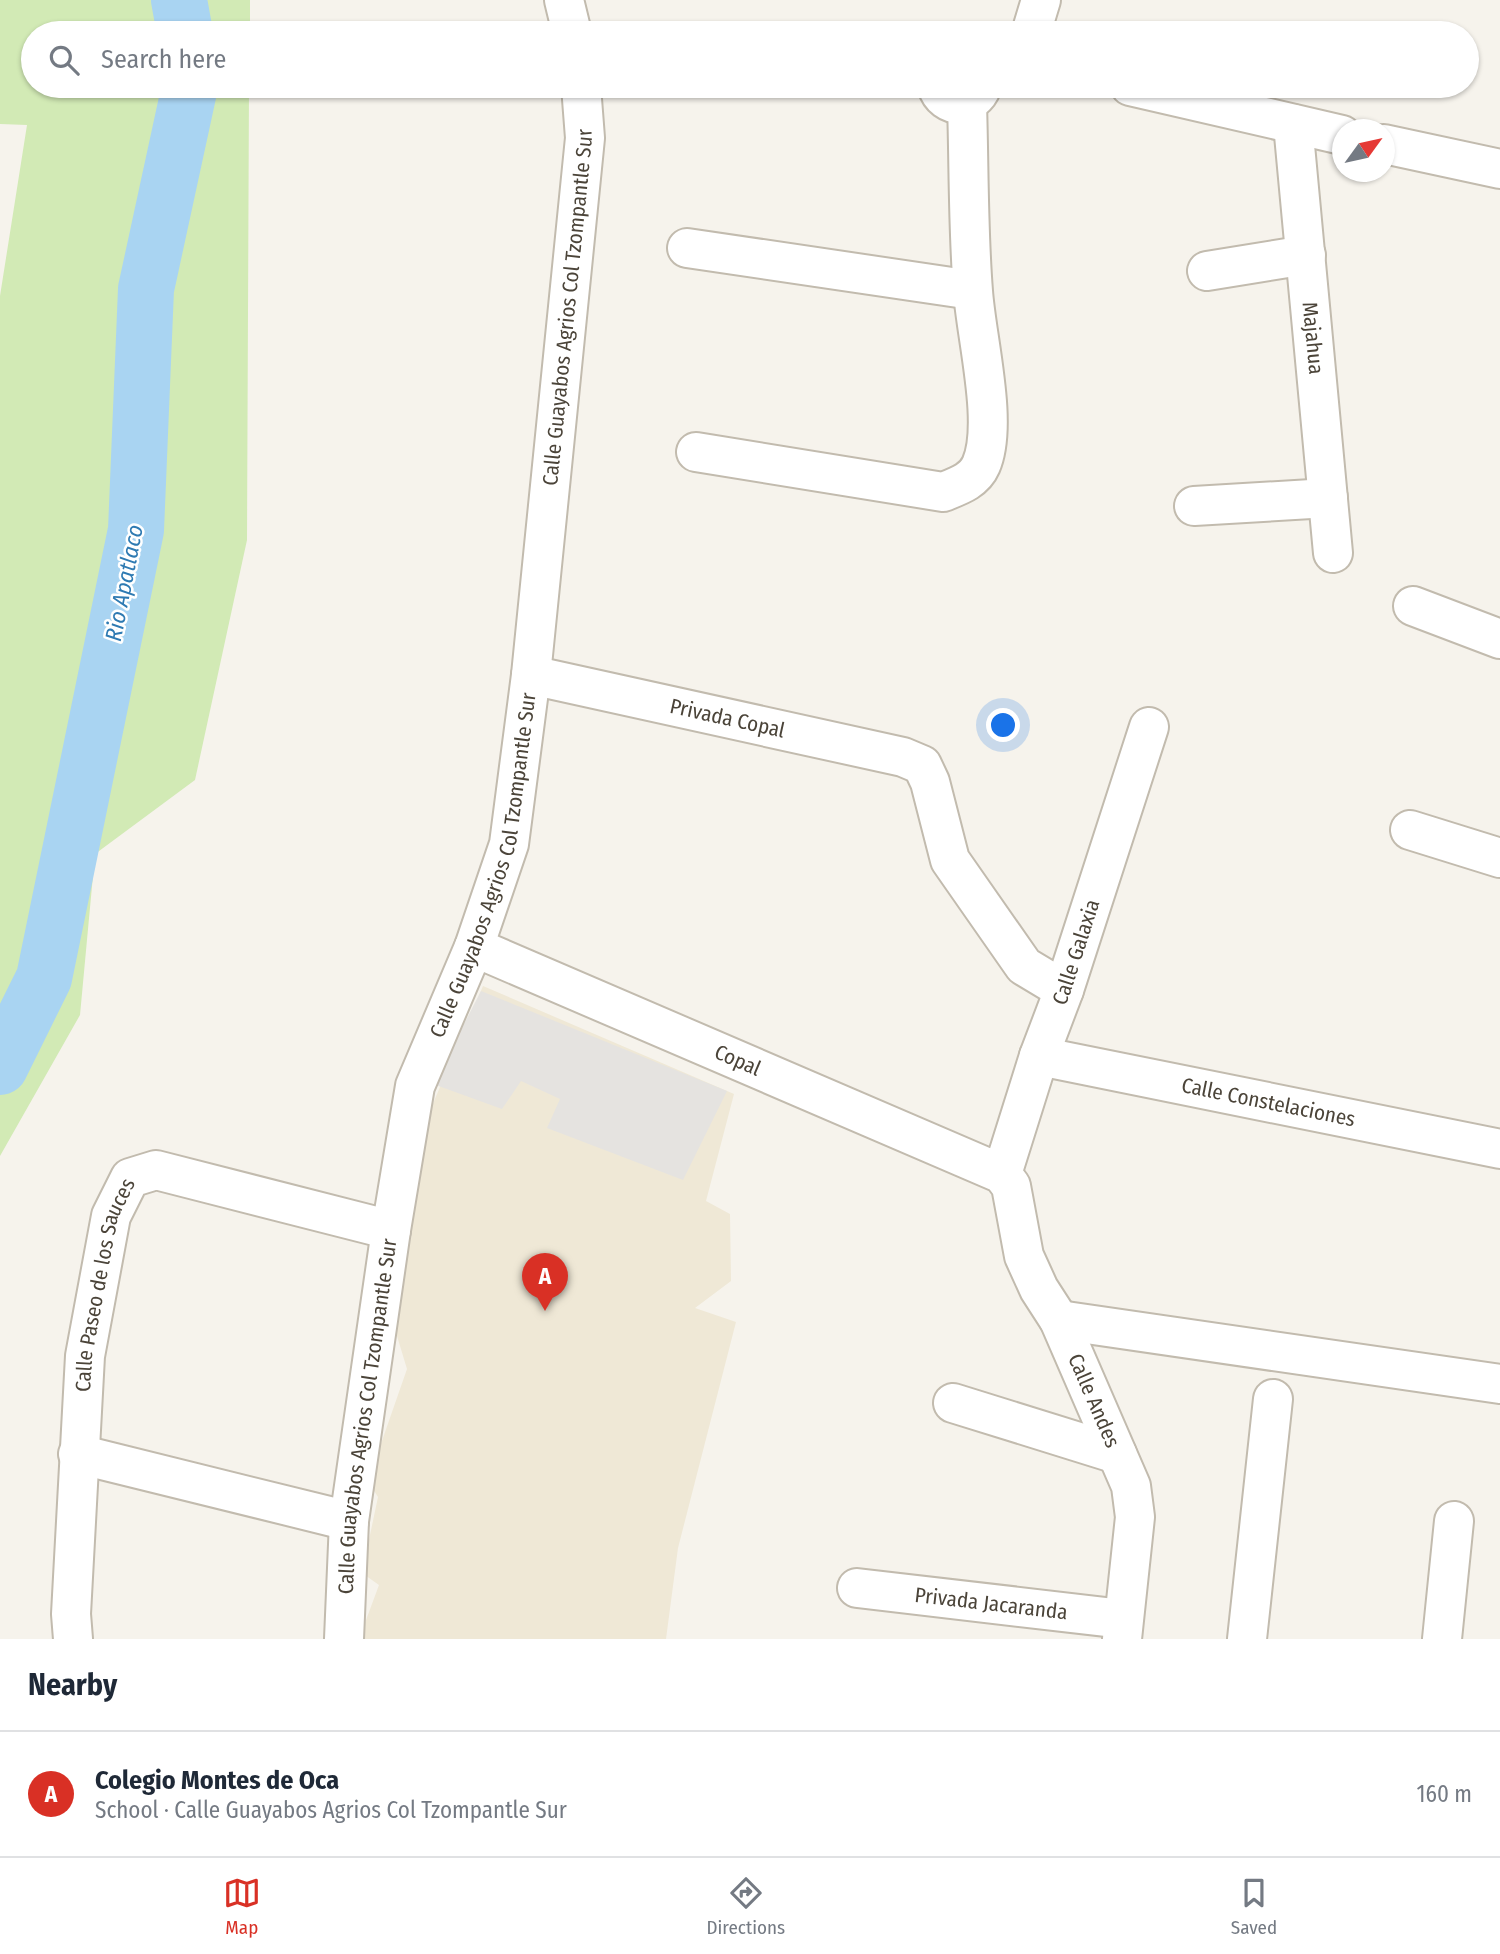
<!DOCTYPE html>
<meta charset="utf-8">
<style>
:root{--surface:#fff;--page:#f6f6f7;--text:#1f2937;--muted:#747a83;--line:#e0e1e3;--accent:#d93025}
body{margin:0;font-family:"Fira Sans Condensed",sans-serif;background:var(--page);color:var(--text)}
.compass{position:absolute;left:1332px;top:119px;width:63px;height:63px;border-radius:50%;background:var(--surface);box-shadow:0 2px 5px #0004;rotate:57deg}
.you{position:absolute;left:1004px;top:726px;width:24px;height:24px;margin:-18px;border:5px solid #fff;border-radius:50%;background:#1a73e8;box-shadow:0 0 0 10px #1a73e833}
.badge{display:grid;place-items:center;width:46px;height:46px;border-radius:50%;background:var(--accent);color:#fff;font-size:23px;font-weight:700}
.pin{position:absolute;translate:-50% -58px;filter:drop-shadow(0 2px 4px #0008)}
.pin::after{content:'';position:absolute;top:37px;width:24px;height:21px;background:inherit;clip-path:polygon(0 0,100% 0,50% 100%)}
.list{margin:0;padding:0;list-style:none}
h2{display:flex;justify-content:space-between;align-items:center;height:91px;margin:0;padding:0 28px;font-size:30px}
h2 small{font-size:23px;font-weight:400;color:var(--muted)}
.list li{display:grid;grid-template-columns:46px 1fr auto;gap:21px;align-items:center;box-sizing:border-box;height:126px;padding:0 28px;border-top:2px solid var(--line)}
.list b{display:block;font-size:26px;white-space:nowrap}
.list p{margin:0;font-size:23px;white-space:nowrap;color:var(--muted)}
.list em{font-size:23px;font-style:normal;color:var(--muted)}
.icon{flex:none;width:38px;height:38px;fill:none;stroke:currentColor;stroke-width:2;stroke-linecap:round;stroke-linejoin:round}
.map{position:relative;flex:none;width:1500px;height:1639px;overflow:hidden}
.search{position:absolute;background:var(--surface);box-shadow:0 2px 5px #0004;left:21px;right:21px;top:21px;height:77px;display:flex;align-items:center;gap:18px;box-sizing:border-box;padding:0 24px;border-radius:38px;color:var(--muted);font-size:26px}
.sheet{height:217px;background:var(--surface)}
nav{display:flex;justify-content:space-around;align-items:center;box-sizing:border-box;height:98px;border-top:2px solid var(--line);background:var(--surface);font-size:19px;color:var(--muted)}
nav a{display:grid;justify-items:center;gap:4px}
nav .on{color:var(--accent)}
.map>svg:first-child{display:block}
</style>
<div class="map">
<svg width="1500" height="1639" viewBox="0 0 1500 1639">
<rect width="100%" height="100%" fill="#f6f3ec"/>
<path fill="#efe8d6" d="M483 986 734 1094 706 1201 730 1214 731 1281 695 1308 736 1322 678 1548 666 1639H359L379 1585 362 1573 378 1497 368 1481 407 1369 390 1313 423 1127Z"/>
<path fill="#d2eab5" d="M0 0H250V33H33V86H249L247 540 195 780 95 854 80 1015 0 1156V296L27 125 0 124Z"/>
<path fill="#e5e3e0" d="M481 991 727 1091 683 1180 547 1128 560 1099 521 1081 502 1109 433 1084Z"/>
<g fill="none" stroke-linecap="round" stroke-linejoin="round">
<path stroke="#a9d4f2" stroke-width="56" d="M179 0 185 33
M0 1067 44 978 136 530 146 289 190 86"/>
<defs>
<g id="minor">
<path d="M564 0 572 33"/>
<path d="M1031 33 1041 0"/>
<path d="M937 86C944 110 974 109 982 86"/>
<path d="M1130 86 1342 135"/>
<path id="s1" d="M1293 124 1333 553"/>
<path d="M1384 144 1500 169"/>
<path d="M687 248 972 290"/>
<path d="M1207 271 1306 255"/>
<path d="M696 452 943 492C958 486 974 481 981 465 999 424 976 337 973 291 968 229 969 166 967 104"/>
<path d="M1194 506 1328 498"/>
<path d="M1413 606 1500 639"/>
<path id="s2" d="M531 675 903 757 922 765 930 782 950 860 1024 966 1064 990"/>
<path d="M1410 830 1500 858"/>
<path id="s3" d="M474 947 1002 1174 1011 1186 1024 1256 1039 1289 1059 1320 1131 1486 1135 1517 1122 1639"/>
<path id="s4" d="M1039 1056 1500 1149"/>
<path id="s5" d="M1002 1174 1039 1056 1064 990 1149 727"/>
<path d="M1059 1320 1500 1384"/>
<path d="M953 1403 1117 1454"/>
<path d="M78 1454 349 1521"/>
<path id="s6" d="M857 1588 1123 1619"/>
<path id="s7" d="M73 1639 71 1614 85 1356 111 1216 130 1178 156 1170 391 1230"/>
<path id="s8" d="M344 1639 349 1521 391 1230 415 1086 474 947 509 844 531 675 585 138 581 86"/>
<path d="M1247 1639 1273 1399"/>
<path d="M1442 1639 1454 1521"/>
</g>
</defs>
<use href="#minor" stroke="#c2bbae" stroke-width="42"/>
<use href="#minor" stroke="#fff" stroke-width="38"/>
</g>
<g text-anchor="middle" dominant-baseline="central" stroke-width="5" stroke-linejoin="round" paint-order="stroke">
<g font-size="21" fill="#4b4439" stroke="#fff">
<text stroke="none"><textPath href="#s8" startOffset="1358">Calle Guayabos Agrios Col Tzompantle Sur</textPath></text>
<text stroke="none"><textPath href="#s1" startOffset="215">Majahua</textPath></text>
<text stroke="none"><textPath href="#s2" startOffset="201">Privada Copal</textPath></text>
<text stroke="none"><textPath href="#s8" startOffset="791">Calle Guayabos Agrios Col Tzompantle Sur</textPath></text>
<text stroke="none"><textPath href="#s5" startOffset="234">Calle Galaxia</textPath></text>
<text stroke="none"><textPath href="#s3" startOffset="287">Copal</textPath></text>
<text stroke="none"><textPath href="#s4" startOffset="234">Calle Constelaciones</textPath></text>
<text stroke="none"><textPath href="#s7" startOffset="357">Calle Paseo de los Sauces</textPath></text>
<text stroke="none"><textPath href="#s3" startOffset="822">Calle Andes</textPath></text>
<text stroke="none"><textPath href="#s8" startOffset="224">Calle Guayabos Agrios Col Tzompantle Sur</textPath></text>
<text stroke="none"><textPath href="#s6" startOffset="135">Privada Jacaranda</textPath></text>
</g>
<g font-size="23" font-style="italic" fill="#2e7ab2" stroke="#fff">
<text transform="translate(124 583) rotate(-79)">Rio Apatlaco</text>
</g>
</g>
</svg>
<svg class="compass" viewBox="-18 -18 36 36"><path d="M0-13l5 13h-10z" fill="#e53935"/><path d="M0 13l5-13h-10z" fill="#747a83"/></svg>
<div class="you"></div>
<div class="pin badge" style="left:545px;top:1311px">A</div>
<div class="search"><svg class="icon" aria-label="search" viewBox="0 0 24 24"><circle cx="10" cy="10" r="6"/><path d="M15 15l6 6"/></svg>Search here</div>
</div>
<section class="sheet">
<h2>Nearby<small></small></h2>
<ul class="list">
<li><span class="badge">A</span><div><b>Colegio Montes de Oca</b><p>School · Calle Guayabos Agrios Col Tzompantle Sur</p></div><em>160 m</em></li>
</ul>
</section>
<nav>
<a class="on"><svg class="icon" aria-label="map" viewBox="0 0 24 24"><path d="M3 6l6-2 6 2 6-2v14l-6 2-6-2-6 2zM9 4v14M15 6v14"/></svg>Map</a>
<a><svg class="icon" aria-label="directions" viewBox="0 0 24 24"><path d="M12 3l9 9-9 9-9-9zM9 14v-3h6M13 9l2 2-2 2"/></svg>Directions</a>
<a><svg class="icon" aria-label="saved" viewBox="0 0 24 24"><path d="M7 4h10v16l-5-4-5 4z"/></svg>Saved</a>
</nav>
